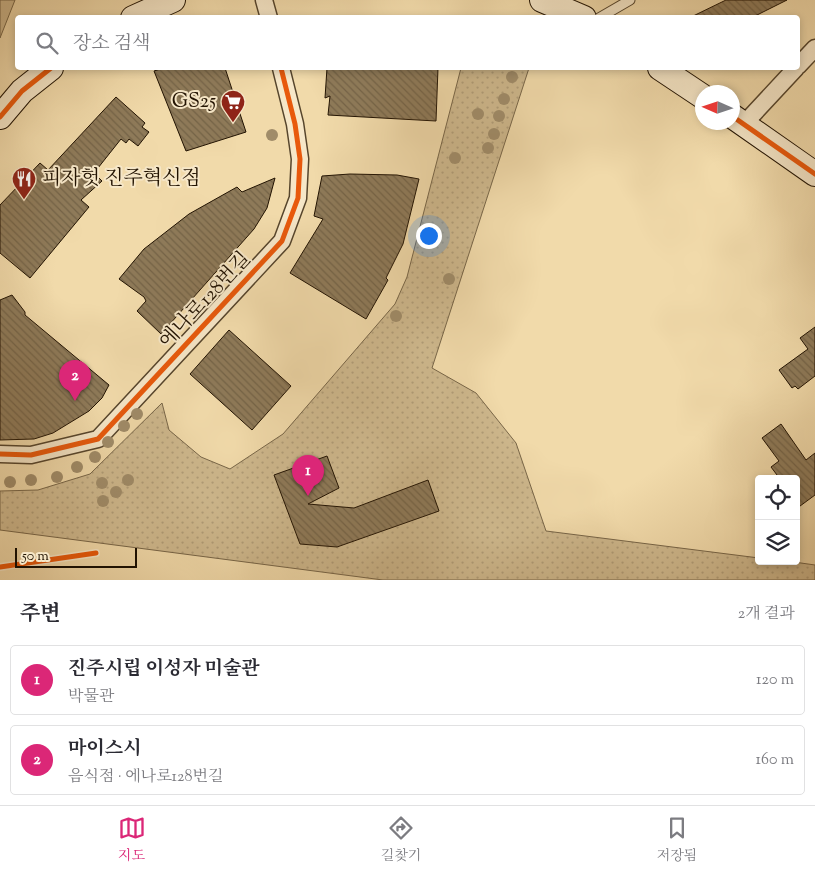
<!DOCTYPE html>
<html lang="ko">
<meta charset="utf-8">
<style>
:root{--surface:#fff;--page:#f2f2f3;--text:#2b2b33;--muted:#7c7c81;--line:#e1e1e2;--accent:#db2777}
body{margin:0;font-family:"Sorts Mill Goudy","Noto Serif KR",serif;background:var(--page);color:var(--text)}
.controls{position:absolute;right:15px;bottom:15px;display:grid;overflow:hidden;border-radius:5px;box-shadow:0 2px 8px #0003}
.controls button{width:45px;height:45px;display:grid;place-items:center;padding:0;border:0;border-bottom:1px solid var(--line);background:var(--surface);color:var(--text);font:25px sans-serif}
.compass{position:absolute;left:695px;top:85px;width:45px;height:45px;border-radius:50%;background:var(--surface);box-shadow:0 2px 8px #0003;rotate:273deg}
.scale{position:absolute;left:15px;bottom:12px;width:122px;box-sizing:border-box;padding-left:5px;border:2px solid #221302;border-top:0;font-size:14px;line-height:18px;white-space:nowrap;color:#221302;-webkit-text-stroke:4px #f6e7c8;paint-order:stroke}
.you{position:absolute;left:428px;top:235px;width:18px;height:18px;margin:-12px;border:4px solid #fff;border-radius:50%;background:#1a73e8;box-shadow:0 0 0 8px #1a73e833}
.badge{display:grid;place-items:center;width:32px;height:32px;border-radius:50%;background:var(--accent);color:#fff;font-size:16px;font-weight:700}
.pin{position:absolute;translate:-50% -41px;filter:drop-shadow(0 1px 2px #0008)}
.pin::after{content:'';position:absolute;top:26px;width:18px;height:15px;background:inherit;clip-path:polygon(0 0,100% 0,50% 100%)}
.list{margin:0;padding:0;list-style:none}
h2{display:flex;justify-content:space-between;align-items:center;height:65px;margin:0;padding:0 20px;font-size:21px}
h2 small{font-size:16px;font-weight:400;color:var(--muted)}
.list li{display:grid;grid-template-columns:32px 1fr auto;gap:15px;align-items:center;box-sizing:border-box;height:70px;margin:0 10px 10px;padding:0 10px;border:1px solid var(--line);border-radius:5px}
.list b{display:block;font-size:19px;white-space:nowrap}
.list p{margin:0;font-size:16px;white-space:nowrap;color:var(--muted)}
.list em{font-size:16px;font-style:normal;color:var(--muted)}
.icon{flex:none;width:28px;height:28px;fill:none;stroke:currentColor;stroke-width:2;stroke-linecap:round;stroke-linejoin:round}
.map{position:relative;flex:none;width:815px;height:580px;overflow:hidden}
.search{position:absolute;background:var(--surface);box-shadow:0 2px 8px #0003;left:15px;right:15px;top:15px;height:55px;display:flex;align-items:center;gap:12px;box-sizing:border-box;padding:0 18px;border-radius:5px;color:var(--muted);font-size:19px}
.sheet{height:225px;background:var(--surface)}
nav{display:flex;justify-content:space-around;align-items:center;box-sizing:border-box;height:70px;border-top:1px solid var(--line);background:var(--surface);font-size:14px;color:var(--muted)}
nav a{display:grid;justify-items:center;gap:2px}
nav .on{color:var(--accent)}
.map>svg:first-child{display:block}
</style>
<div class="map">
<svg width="815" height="580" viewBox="0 0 815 580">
<defs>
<pattern id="park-dots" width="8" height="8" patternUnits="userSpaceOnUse" patternTransform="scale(1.25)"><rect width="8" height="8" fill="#ceb88d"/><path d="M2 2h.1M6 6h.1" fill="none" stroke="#b19d78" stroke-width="1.8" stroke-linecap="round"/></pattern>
<pattern id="building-back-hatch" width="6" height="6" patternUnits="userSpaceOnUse" patternTransform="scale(1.25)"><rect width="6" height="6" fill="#8e7a59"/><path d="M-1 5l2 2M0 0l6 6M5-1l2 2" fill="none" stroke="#746347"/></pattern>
</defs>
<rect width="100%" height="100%" fill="#f1daaa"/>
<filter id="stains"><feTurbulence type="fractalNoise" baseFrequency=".004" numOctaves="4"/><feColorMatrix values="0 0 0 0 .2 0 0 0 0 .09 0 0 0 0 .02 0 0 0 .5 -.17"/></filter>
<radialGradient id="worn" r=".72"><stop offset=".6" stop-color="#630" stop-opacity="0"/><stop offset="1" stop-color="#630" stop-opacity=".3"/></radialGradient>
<path fill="#ceb88d" stroke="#786648" d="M0 0H15L0 38Z"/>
<path fill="url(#park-dots)" stroke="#786648" d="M461 68H529L432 368 476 393 516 443 546 531 759 558V561H787L815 565V580H383L0 530V491L38 490 90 474 162 403 169 430 201 457 230 469 283 434 395 304 407 277Z"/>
<path fill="url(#building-back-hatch)" stroke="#221302" d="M726 0H787L751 18H689Z
M164 68H225L246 132 186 151 154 71Z
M327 68H438L436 121 328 115 330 96 325 98Z
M116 97 145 123 142 127 149 132 138 146 129 139 126 143 121 139 94 173 102 181 81 200 89 207 30 278 0 253V205L40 163 48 170Z
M350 174 397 175 419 179 403 244 386 278 388 280 366 319 290 273 323 219 314 216 322 176Z
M275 178 267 208 254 229 161 334 137 311 146 301 144 297 119 279 144 249 189 214 237 187 242 192Z
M12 295 25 312V315L109 385 102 398 89 411 53 433 34 439 0 440V300Z
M815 327V376L798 389 795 386 792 388 779 370 808 349 800 338Z
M229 330 291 386 252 430 190 374Z
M781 424 806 460 815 453V495L796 509V479H780L771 467 779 461 762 438Z
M327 456 339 488 308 504 354 508 428 480 439 511 337 547 300 544 274 475Z"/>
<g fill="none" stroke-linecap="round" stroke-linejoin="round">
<defs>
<path id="lane" d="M599 18 630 0"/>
<path id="street" d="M264 0 269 18
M798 66 815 48
M744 124 796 68
M0 454 31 455 98 439 282 241 298 198 300 159 295 124 281 68"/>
<path id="secondary" d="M542 0 584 18
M133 18 173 0
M660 68 702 96
M732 116 815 174
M0 117 22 91 51 68"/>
</defs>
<use href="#lane" stroke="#56452c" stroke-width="11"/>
<use href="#street" stroke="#56452c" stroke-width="19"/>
<use href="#secondary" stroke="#221302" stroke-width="26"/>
<use href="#lane" stroke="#f6e7c8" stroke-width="9"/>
<use href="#street" stroke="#f6e7c8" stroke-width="16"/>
<use href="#secondary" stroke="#f6e7c8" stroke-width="24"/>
<defs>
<path id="cycleway" d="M732 116 815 174
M0 117 22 91 51 68
M0 454 31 455 98 439 282 241 298 198 300 159 295 124 281 68
M0 567 96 553"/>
</defs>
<use href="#cycleway" stroke="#f6e7c8" stroke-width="8"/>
<use href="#cycleway" stroke="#e8590c" stroke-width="5"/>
</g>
<g fill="#a08c69">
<circle cx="512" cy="77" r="6"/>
<circle cx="504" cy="99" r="6"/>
<circle cx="478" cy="114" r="6"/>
<circle cx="499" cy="116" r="6"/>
<circle cx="494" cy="134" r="6"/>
<circle cx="272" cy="135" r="6"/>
<circle cx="488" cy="148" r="6"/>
<circle cx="455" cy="158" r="6"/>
<circle cx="449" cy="279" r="6"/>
<circle cx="396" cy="316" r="6"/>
<circle cx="137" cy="414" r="6"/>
<circle cx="124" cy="426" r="6"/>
<circle cx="108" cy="442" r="6"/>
<circle cx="95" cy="457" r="6"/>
<circle cx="77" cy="467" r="6"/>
<circle cx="57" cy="477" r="6"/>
<circle cx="31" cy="480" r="6"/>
<circle cx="128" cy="480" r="6"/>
<circle cx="10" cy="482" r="6"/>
<circle cx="102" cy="483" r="6"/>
<circle cx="116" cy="492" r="6"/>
<circle cx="103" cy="501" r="6"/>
</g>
<defs>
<symbol id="supermarket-pin" viewBox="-11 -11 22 30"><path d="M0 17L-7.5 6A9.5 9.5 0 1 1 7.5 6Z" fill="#8f2418" stroke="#f6e7c8"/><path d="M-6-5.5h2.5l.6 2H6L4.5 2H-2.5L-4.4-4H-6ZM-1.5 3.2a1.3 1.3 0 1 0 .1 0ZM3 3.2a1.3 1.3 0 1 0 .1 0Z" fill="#fff"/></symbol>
<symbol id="restaurant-pin" viewBox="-11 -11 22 30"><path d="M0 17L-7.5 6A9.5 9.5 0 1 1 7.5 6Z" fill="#8f2418" stroke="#f6e7c8"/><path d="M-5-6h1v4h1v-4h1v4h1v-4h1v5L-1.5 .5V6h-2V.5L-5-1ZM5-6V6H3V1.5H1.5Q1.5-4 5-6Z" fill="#fff"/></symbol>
</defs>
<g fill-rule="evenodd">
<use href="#supermarket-pin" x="219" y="88" width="28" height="38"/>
<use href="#restaurant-pin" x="10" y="165" width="28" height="38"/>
</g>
<g text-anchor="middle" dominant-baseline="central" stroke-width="4" stroke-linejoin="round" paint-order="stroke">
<g font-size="20" fill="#221302" stroke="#f6e7c8" text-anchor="end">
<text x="216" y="102">GS25</text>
<text x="42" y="179" text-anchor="start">피자헛 진주혁신점</text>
</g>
<g font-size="20" fill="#221302" stroke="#f6e7c8">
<text transform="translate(206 301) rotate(-47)">에나로128번길</text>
</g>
</g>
<rect width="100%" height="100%" filter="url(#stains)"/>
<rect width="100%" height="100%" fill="url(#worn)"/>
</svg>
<div class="controls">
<button><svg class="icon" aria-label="locate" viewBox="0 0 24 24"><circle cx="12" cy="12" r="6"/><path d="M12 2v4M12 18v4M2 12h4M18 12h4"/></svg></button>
<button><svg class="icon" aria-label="layers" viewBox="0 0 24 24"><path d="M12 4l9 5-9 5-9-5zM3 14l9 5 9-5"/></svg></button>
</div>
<svg class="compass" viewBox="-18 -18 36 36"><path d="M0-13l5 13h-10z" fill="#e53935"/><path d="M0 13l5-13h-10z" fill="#7c7c81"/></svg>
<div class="scale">50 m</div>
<div class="you"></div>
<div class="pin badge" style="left:308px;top:496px">1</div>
<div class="pin badge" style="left:75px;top:401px">2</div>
<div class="search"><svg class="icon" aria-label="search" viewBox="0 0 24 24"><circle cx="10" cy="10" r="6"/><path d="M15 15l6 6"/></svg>장소 검색</div>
</div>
<section class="sheet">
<h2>주변<small>2개 결과</small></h2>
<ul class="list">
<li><span class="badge">1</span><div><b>진주시립 이성자 미술관</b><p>박물관</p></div><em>120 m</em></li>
<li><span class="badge">2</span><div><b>마이스시</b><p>음식점 · 에나로128번길</p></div><em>160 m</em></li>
</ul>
</section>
<nav>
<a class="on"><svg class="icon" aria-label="map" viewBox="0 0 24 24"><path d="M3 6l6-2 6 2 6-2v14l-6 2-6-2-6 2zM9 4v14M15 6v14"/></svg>지도</a>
<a><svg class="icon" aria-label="directions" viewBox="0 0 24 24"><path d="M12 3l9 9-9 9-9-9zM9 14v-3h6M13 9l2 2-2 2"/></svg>길찾기</a>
<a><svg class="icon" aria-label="saved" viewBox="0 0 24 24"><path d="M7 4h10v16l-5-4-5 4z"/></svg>저장됨</a>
</nav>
